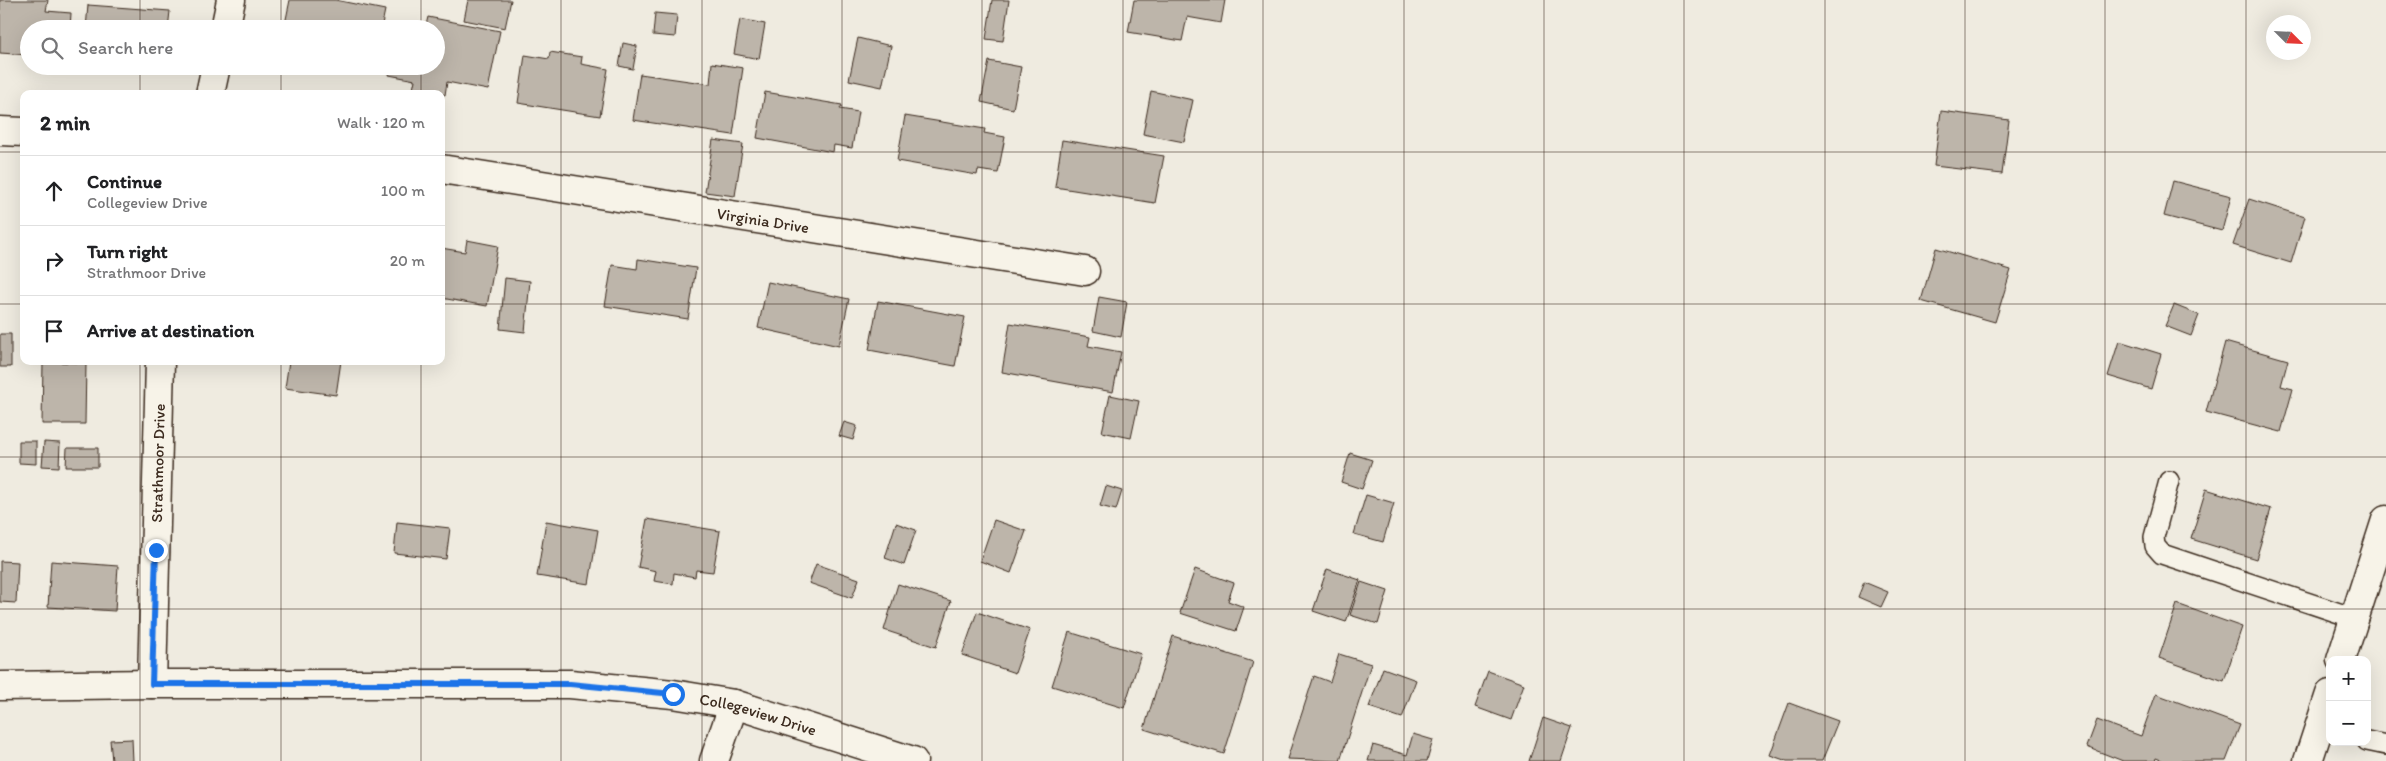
<!DOCTYPE html>
<meta charset="utf-8">
<style>
:root{--surface:#fff;--page:#f6f6f6;--text:#202124;--muted:#757577;--line:#e0e0e0}
body{margin:0;font-family:Itim,sans-serif;background:var(--page);color:var(--text)}
.controls{position:absolute;right:15px;bottom:15px;display:grid;overflow:hidden;border-radius:10px;box-shadow:0 5px 20px #0002}
.controls button{width:45px;height:45px;display:grid;place-items:center;padding:0;border:0;border-bottom:1px solid var(--line);background:var(--surface);color:var(--text);font:25px sans-serif}
.compass{position:absolute;left:2266px;top:15px;width:45px;height:45px;border-radius:50%;background:var(--surface);box-shadow:0 5px 20px #0002;rotate:114deg}
.stop{position:absolute;width:15px;height:15px;margin:-11px;border:4px solid #1a73e8;border-radius:50%;background:#fff}
.stop.end{background:#1a73e8;border-color:#fff;box-shadow:0 1px 5px #0008}
.list{margin:0;padding:0;list-style:none}
h2{display:flex;justify-content:space-between;align-items:center;height:65px;margin:0;padding:0 20px;font-size:21px}
h2 small{font-size:16px;font-weight:400;color:var(--muted)}
.list li{display:grid;grid-template-columns:32px 1fr auto;gap:15px;align-items:center;box-sizing:border-box;height:70px;padding:0 20px;border-top:1px solid var(--line)}
.list b{display:block;font-size:19px;white-space:nowrap}
.list p{margin:0;font-size:16px;white-space:nowrap;color:var(--muted)}
.list em{font-size:16px;font-style:normal;color:var(--muted)}
.icon{flex:none;width:28px;height:28px;fill:none;stroke:currentColor;stroke-width:2;stroke-linecap:round;stroke-linejoin:round}
.map{position:relative;flex:none;width:2386px;height:761px;overflow:hidden}
.search{position:absolute;background:var(--surface);box-shadow:0 5px 20px #0002;left:20px;top:20px;width:425px;height:55px;display:flex;align-items:center;gap:12px;box-sizing:border-box;padding:0 18px;border-radius:28px;color:var(--muted);font-size:19px}
.panel{position:absolute;background:var(--surface);box-shadow:0 5px 20px #0002;left:20px;top:90px;width:425px;height:275px;border-radius:10px}
.map>svg:first-child{display:block}
</style>
<div class="map">
<svg width="2386" height="761" viewBox="0 0 2386 761">
<rect width="100%" height="100%" fill="#efebe0"/>
<filter id="ink" filterUnits="userSpaceOnUse"><feTurbulence type="fractalNoise" baseFrequency=".02" numOctaves="2"/><feDisplacementMap in="SourceGraphic" scale="10" xChannelSelector="R" yChannelSelector="G"/><feConvolveMatrix kernelMatrix="1 2 1 2 8 2 1 2 1" color-interpolation-filters="sRGB"/></filter>
<g filter="url(#ink)">
<path fill="#bdb5aa" stroke="#3b2a1e" d="M0 0H48L46 11 71 13 70 29H29V55L0 53Z
M290 0H335L385 10 381 29H284Z
M468 0H511L505 28 464 20Z
M992 0H1009L1003 41 986 39Z
M1134 0H1225L1221 23 1187 17 1182 41 1128 32Z
M88 5 170 11 168 29H86Z
M655 13 677 15 675 37 653 35Z
M428 17 500 31 488 90 447 82 445 95 413 89 415 80 389 75 391 66H436V29H425Z
M740 19 765 24 759 59 734 54Z
M858 38 891 46 882 87 849 80Z
M623 43 637 46 633 69 619 66Z
M550 52 582 57 581 64 608 69 600 116 518 103 525 55 549 59Z
M989 61 1021 67 1013 109 981 102Z
M712 63 743 68 733 135 633 120 640 74 710 84Z
M1151 91 1193 100 1184 142 1143 134Z
M765 92 842 105 840 109 858 112 852 148 834 145 833 152 757 138Z
M1941 111 2009 120 2002 174 1934 166Z
M905 116 985 129 984 133 1005 137 998 173 978 170 977 175 897 161Z
M713 140 743 144 735 196 705 192Z
M1062 140 1164 156 1155 203 1055 187Z
M2173 181 2231 196 2222 231 2164 216Z
M2249 199 2305 217 2291 263 2233 245Z
M467 240 498 246 487 306 441 298V248L465 252Z
M1936 248 2011 270 1995 322 1921 301Z
M638 259 696 268 688 319 605 306 612 265 637 269Z
M505 278 530 281 525 332 500 329Z
M768 282 849 299 839 346 758 328Z
M1099 297 1127 302 1121 337 1093 331Z
M878 301 965 317 955 366 869 350Z
M2174 305 2199 315 2191 336 2165 326Z
M1010 323 1090 337 1088 346 1121 352 1113 392 1002 372Z
M0 334H11V367H0Z
M2119 341 2161 354 2151 389 2108 376Z
M2225 342 2288 360 2281 386 2293 389 2281 432 2206 412Z
M289 361H341L336 395 285 388Z
M43 362 86 363 85 424H42Z
M1110 395 1139 401 1131 438 1102 432Z
M844 422 857 426 853 440 839 436Z
M19 441H36V464L19 463Z
M44 442 60 443 59 467 42 466Z
M67 448H98V467H66Z
M1350 453 1372 460 1362 489 1341 482Z
M1106 486 1122 491 1116 510 1100 506Z
M2206 489 2271 509 2256 559 2191 539Z
M1366 495 1394 503 1383 542 1354 534Z
M647 519 720 531 713 572 696 570 695 577 674 573 673 584 654 581 656 571 638 567Z
M994 520 1026 531 1011 573 980 561Z
M546 521 598 530 589 584 537 576Z
M397 522 450 528 446 559 394 553Z
M896 523 916 530 904 565 885 558Z
M0 561 18 562 16 603 0 602Z
M51 561 118 566 115 611 48 607Z
M816 564 859 579 852 598 809 583Z
M1195 569 1234 583 1228 601 1244 607 1236 631 1180 613Z
M1327 569 1360 580 1346 622 1313 611Z
M1361 582 1388 591 1378 624 1350 615Z
M1864 582 1888 592 1881 607 1858 597Z
M898 584 951 601 936 647 884 630Z
M2177 604 2242 627 2224 681 2159 658Z
M977 612 1030 630 1015 673 962 655Z
M1069 632 1141 654 1124 708 1052 686Z
M1173 636 1253 662 1224 754 1144 729Z
M1339 654 1371 664 1340 761 1287 759 1314 676 1330 682Z
M1383 668 1416 680 1402 718 1369 707Z
M1488 671 1524 684 1511 720 1475 707Z
M2156 694 2240 725 2226 761H2164L2156 758 2155 761H2123L2087 747 2097 720 2141 736Z
M1789 703 1838 721 1822 761H1787L1770 755Z
M1543 718 1572 728 1561 761H1529Z
M1413 734 1433 740 1427 761H1368L1373 745 1407 755Z
M132 739 133 761H112L110 740Z"/>
<g fill="none" stroke-linecap="round" stroke-linejoin="round">
<defs>
<path id="lane" d="M2169 481 2154 537 2155 546 2162 554 2354 618
M2367 741 2386 745"/>
<g id="street">
<path d="M225 29 231 0"/>
<path d="M210 94 216 66"/>
<path d="M0 131 24 132"/>
<path id="s1" d="M441 169 1085 271"/>
<path id="s2" d="M152 684 160 361"/>
<path d="M714 761 734 704"/>
</g>
<g id="secondary">
<path d="M2341 660 2386 520"/>
<path id="s3" d="M0 686 152 684H570L673 694 734 704 913 761"/>
<path d="M2308 761 2330 694"/>
</g>
</defs>
<use href="#lane" stroke="#3b2a1e" stroke-width="22"/>
<use href="#street" stroke="#3b2a1e" stroke-width="31"/>
<use href="#secondary" stroke="#3b2a1e" stroke-width="31"/>
<use href="#lane" stroke="#f7f3e8" stroke-width="19"/>
<use href="#street" stroke="#f7f3e8" stroke-width="28"/>
<use href="#secondary" stroke="#f7f3e8" stroke-width="28"/>
</g>
</g>
<g fill="none" stroke-linecap="round" stroke-linejoin="round" filter="url(#ink)">
<path stroke="#1a73e8" stroke-width="6" d="M156 550 152 684H570L673 694"/>
</g>
<path fill="none" stroke="#3b2a1e" stroke-width="1" stroke-opacity="0.55" d="M140 0V29M281 0V29M421 0V29M561 0V761M702 0V761M842 0V761M982 0V761M1123 0V761M1263 0V761M1404 0V761M1544 0V761M1684 0V761M1825 0V761M1965 0V761M2105 0V761M2246 0V761M140 66V94M281 66V94M421 66V94M0 152H24M441 152H2386M0 304H24M441 304H2386M140 361V761M281 361V761M421 361V761M0 457H2386M0 609H2386"/>
<g text-anchor="middle" dominant-baseline="central" stroke-width="4" stroke-linejoin="round" paint-order="stroke">
<g font-size="16" fill="#3b2a1e" stroke="#f7f3e8">
<text stroke="none"><textPath href="#s1" startOffset="326">Virginia Drive</textPath></text>
<text stroke="none"><textPath href="#s2" startOffset="221">Strathmoor Drive</textPath></text>
<text stroke="none"><textPath href="#s3" startOffset="761">Collegeview Drive</textPath></text>
</g>
</g>
</svg>
<div class="controls">
<button>+</button>
<button>−</button>
</div>
<svg class="compass" viewBox="-18 -18 36 36"><path d="M0-13l5 13h-10z" fill="#e53935"/><path d="M0 13l5-13h-10z" fill="#757577"/></svg>
<div class="stop" style="left:673px;top:694px"></div>
<div class="stop end" style="left:156px;top:550px"></div>
<div class="search"><svg class="icon" aria-label="search" viewBox="0 0 24 24"><circle cx="10" cy="10" r="6"/><path d="M15 15l6 6"/></svg>Search here</div>
<section class="panel">
<h2>2 min<small>Walk · 120 m</small></h2>
<ul class="list">
<li><svg class="icon" aria-label="ahead" viewBox="0 0 24 24"><path d="M12 20V5M6 11l6-6 6 6"/></svg><div><b>Continue</b><p>Collegeview Drive</p></div><em>100 m</em></li>
<li><svg class="icon" aria-label="right" viewBox="0 0 24 24"><path d="M7 20v-9h11M14 6l5 5-5 5"/></svg><div><b>Turn right</b><p>Strathmoor Drive</p></div><em>20 m</em></li>
<li><svg class="icon" aria-label="arrive" viewBox="0 0 24 24"><path d="M6 21V4h12l-3 4 3 4H6"/></svg><div><b>Arrive at destination</b></div></li>
</ul>
</section>
</div>
